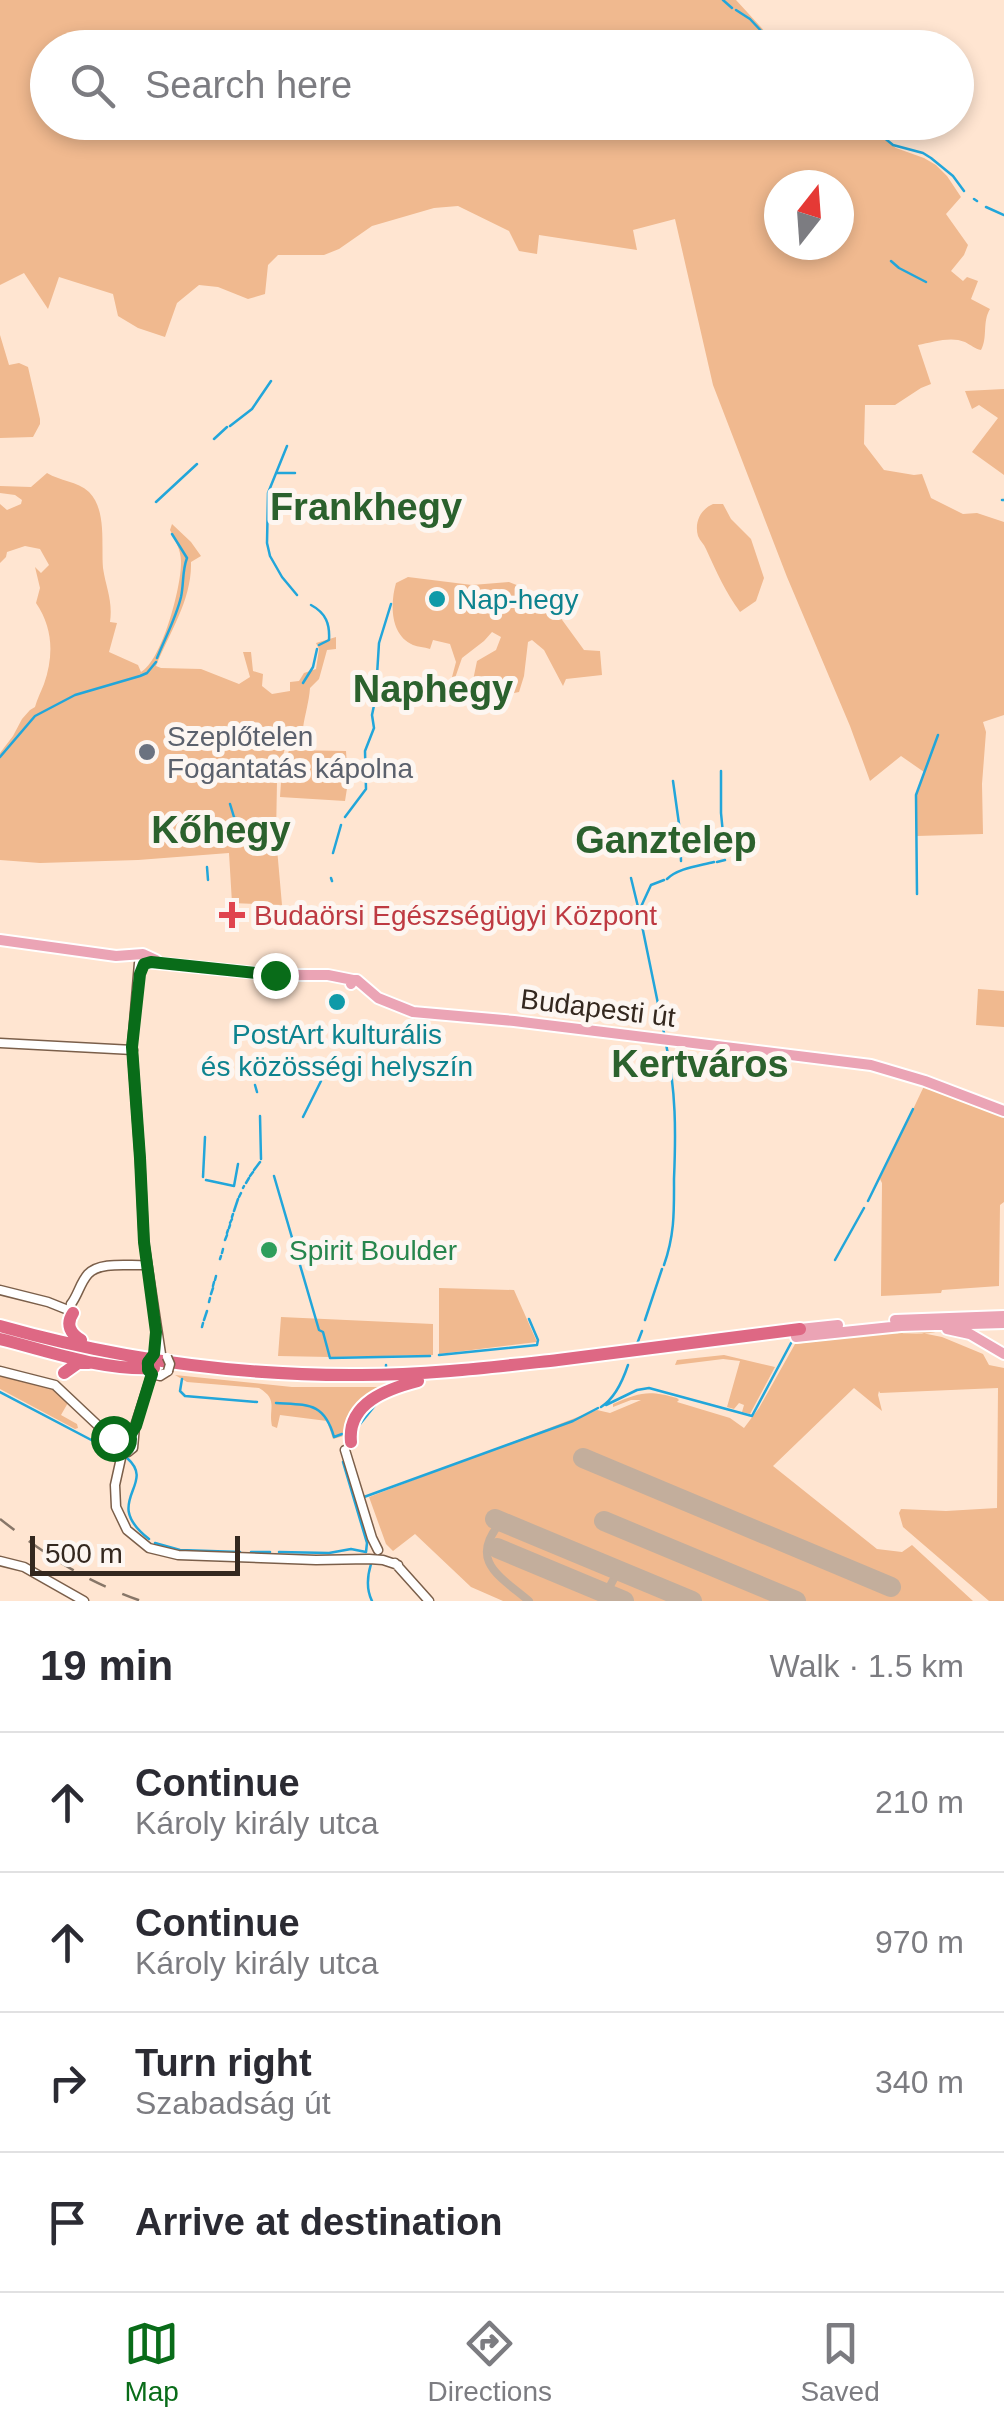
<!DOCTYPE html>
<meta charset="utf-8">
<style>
:root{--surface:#fff;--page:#f2f2f3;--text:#2b2b33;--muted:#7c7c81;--line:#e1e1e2;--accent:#096c19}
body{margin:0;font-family:Helvetica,sans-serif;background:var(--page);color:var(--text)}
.compass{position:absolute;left:764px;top:170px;width:90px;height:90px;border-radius:50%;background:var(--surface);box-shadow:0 5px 15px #0003;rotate:17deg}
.scale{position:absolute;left:30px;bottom:25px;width:210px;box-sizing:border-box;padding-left:10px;border:5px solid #34281f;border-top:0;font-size:28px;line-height:35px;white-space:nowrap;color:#34281f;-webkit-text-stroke:8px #fdf6f1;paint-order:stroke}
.stop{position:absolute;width:30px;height:30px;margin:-22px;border:8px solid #096c19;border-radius:50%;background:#fff}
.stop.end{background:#096c19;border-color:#fff;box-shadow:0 2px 10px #0008}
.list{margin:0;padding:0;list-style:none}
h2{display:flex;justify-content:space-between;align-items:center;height:130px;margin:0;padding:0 40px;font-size:42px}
h2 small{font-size:32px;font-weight:400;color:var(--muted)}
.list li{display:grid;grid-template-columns:65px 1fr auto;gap:30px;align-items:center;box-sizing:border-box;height:140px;padding:0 40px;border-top:2px solid var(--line)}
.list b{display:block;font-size:38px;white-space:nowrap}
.list p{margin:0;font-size:32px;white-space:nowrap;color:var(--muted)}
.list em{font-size:32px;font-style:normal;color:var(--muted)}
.icon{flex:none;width:55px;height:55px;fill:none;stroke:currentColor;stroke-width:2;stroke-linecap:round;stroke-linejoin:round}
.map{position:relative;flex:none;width:1004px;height:1601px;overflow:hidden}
.search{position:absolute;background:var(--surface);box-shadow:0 5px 15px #0003;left:30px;right:30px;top:30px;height:110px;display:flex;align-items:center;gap:25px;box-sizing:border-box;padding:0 35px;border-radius:55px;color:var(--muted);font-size:38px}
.sheet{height:690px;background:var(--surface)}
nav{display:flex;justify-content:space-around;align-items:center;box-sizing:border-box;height:140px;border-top:2px solid var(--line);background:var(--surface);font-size:28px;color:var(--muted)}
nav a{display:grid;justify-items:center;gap:5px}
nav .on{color:var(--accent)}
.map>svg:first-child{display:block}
</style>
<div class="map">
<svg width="1004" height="1601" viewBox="0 0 1004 1601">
<rect width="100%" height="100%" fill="#ffe5d1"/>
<path fill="#f0b98f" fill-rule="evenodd" d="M0 0H736L779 47 48 48V122H862L896 148 924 158 936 165 947 176 961 197 946 214 968 245 964 255 951 271 963 281 967 277 978 281 971 299 990 309C982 322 988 338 981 350 975 349 971 345 965 342 951 336 933 342 918 345L931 384 921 388 895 405H865L864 444 884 470 914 475 922 474 931 498 963 514 977 513 1004 522V715L983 722 986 732 982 784 983 834 917 836 916 795 924 772 901 756 870 781 850 726 787 577 713 385 675 219 633 230 637 250 539 235 537 254 519 251 509 231 458 206 434 208 372 226 339 249 324 255H278L268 265 265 294 248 299 218 287 199 285 177 303 165 337 138 328 118 316 113 294 59 277 48 309 24 273 0 285ZM779 185H839V245H779Z
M0 335 9 365 19 363 28 367 40 419V424L33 437 0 438Z
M1004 389V475L972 452 998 418 979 405 972 409 965 391Z
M47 473C60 481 77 481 89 492 107 510 101 545 103 568 106 588 113 601 110 622L117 623 109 652 138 665 141 672C162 661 182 585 181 561 181 550 175 540 170 530L172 524 191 542 201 556 191 562C192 600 169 633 156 666L161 668 201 669 239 684 250 677 243 652H251L253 671 263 674 262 686 272 694 290 691V682L299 681 304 673 316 669 319 649 316 643 336 637V649L327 650 319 679 310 688C309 702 305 714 303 728L290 727 277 781 276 837 282 905 232 903 229 853 138 860 40 863 0 860V753L13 736 22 719 30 710 35 707C37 699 41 692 44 684 54 655 53 628 36 603L40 588 35 567 41 573 49 565 40 549 25 546 7 552 6 557 0 563V504L7 510 21 504 22 500 15 495 0 493V486L31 487Z
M713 504H723L731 519 751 539 764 578 756 601 740 612C725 591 717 573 706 549 704 544 700 541 698 536 694 522 701 509 713 504Z
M408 577 472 585 509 582 519 586 560 617 584 650 600 651 602 675 566 679 563 686 544 650 532 640 528 642 524 676 519 692 505 695 471 690 477 661 496 650 501 637 492 632 484 641 462 658 454 681 452 677 456 662 450 644 433 640 430 649C424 647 418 647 413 645 390 635 390 604 396 583Z
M289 750 346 751 348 782 345 801 280 797 281 782Z
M978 989 1004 991V1027L976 1025Z
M925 1084 1004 1114V1202L1000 1205 999 1286 942 1290 941 1293 881 1296 882 1183 880 1179Z
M439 1288 514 1290 537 1342 439 1354Z
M281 1317 433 1324V1355L330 1357 278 1356Z
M925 1329 940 1331C924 1336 901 1332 885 1334L922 1333 942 1337 983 1354 989 1365 1004 1368V1601H989L903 1527 899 1513 901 1509 946 1511 997 1508 998 1388 880 1393 879 1391 878 1395 882 1411 854 1388 773 1466 877 1549 902 1552 912 1545 973 1601H503L471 1587 415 1534 393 1551 386 1544 369 1497 583 1415 597 1410 610 1413 641 1400H631L613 1407V1404C640 1392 649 1390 677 1398L679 1400 677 1402 730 1418 744 1428 759 1408 795 1344 867 1335 868 1333Z
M724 1355 775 1367 750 1414 742 1412 744 1405 739 1403 734 1409 727 1407 740 1361 723 1359 675 1365 677 1360Z
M0 1373 54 1388 69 1401 61 1415 77 1424 78 1428 75 1429 0 1389Z
M175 1375 292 1387H383L347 1435 333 1439 327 1421 280 1415 277 1428 272 1426C268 1408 279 1400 259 1388L187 1382Z"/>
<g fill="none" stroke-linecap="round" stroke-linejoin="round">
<path stroke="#22a6da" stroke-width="2.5" d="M723 0 732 8
M736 10 750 19 777 48
M865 122 893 145 923 153 931 158 953 176 964 191
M974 199 977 201
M986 207 1004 215
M891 261 899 268 926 282
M230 426 252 409 271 381
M214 439 227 427
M287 446 268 493 267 543 270 556 282 577 297 595
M276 473H295
M1002 500H1004
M156 502 197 464
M311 605C326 613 330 624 329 640L319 645
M157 658C165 638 176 618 181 597 184 583 182 571 187 558L172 534
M303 683 313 667 317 649
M374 688 377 675 379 643 391 604
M0 757 35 716 75 695 140 676 147 673 156 662
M721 771V813L725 854
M673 781 680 831 681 861
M230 804 234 817
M345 817 366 789 365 751 374 728 372 715 376 696
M236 818 242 834
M333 853 341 825
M717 862 725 860
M207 867 208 880
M331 878 332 881
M631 878 639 911
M667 879C678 868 699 866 714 862
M664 880 651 885 639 911 664 1033
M917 894 916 795 938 735
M324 1076 334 1053
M255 1085 257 1092
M260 1116 261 1159
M303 1117 321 1081
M254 1170 260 1162
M250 1176 253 1172
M274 1176 319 1330 323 1332 330 1358 430 1356
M203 1177 205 1137
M206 1180 234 1186 238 1164
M246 1183 249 1178
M243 1188 244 1186
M239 1197 241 1193
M868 1201 913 1109
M234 1211 238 1199
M232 1217 233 1214
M230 1223 232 1219
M229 1228 230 1225
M227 1233 228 1230
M225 1240 227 1235
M222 1253 223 1249
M220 1259 221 1256
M835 1260 864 1208
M664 1265C675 1234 674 1210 674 1179 676 1132 676 1090 666 1044
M215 1280 216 1276
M213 1286 214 1282
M211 1294 213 1288
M209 1302 210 1298
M204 1320 207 1311
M645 1320 662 1269
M202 1327 203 1323
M637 1344 642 1331
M439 1355 537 1345 538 1340 529 1319
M386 1365V1367
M182 1379 180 1391 185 1396 257 1402
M0 1392 118 1454
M276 1403C308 1405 324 1402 334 1437L342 1434
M606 1405 637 1390 649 1388 752 1416 791 1343
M601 1407C614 1399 623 1380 628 1365
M360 1424 377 1403
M127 1458C158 1485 100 1501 149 1539
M364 1497 573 1421 598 1408
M155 1543 180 1550 240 1552
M251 1552H270
M279 1552 329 1553 351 1549 366 1552 367 1543 343 1462
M371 1564C367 1577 366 1589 372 1601"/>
<path stroke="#c3ae9c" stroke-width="8" d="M501 1522C467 1561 501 1577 529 1601
M602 1601 618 1571"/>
<path stroke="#c3ae9c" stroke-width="20" d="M583 1458 891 1587
M495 1519 692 1601
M604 1521 796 1601
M497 1548 624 1601"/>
<defs>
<path id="minor" d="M139 963 132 1047 140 1159 144 1242 161 1354
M0 1043 133 1050
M0 1290 48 1302 68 1310
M71 1304C78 1295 80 1283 88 1274 100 1261 129 1266 146 1265
M0 1371 55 1385 124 1450 129 1451
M123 1449 115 1485 116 1507 127 1530 149 1548 178 1555 316 1560 369 1559 383 1560 398 1565
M345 1450 372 1538 378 1550
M128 1452 133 1448 135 1426 152 1374 160 1376 168 1371
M0 1561 24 1567 84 1601
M395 1563 429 1601"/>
<path id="major" d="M0 940 116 956 143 954 156 960
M146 962 275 975H328L353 980
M351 984 353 980H357L378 998 413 1012 514 1021 871 1065 925 1081 1004 1111
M895 1320 1004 1316
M800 1329 838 1325
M947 1329 970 1334 1004 1354
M796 1337 901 1326 1004 1323"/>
<path id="highway" d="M73 1313C65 1325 71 1334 81 1340
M0 1326C117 1359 239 1376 361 1375 427 1375 493 1367 558 1360 639 1350 720 1340 800 1329
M0 1339C49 1351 103 1371 154 1368
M64 1373 78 1363H89
M351 1442C347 1403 387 1389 418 1381"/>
</defs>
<use href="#minor" stroke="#7b5f4a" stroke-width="11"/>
<use href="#major" stroke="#fff" stroke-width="14"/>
<use href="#highway" stroke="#fff" stroke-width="16"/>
<use href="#minor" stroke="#fff" stroke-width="8"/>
<use href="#major" stroke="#eba4b5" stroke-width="10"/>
<use href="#highway" stroke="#de6884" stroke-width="12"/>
<path stroke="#877668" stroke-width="2.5" stroke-dasharray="18 18" stroke-linecap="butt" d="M0 1519C50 1558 81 1579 141 1601"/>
<defs>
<path id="minor-bridge" d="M167 1357 170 1364 168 1371
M152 1374 147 1364 154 1354"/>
</defs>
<use href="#minor-bridge" stroke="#7b5f4a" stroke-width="11" stroke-linecap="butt"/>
<use href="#minor-bridge" stroke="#fff" stroke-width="8"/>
</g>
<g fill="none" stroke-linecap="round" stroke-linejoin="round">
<path stroke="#096c19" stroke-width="12" d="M113 1438 127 1440 136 1426 150 1380 152 1374 148 1370V1362L154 1354 156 1332 144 1242 140 1158 132 1047 140 974 144 964 151 962 275 975"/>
</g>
<g fill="#0f9aa8" stroke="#fdf6f1" stroke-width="4">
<circle cx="437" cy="599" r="10"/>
<circle cx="337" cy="1002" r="10"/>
</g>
<circle fill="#6b7280" stroke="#fdf6f1" stroke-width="4" cx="147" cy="752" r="10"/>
<path fill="#e0444e" stroke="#fdf6f1" stroke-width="4" d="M227 900h10v10h10v10h-10v10h-10v-10h-10v-10h10z"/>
<circle fill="#2e9e5b" stroke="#fdf6f1" stroke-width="4" cx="269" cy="1250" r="10"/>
<g text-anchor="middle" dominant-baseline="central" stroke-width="10" stroke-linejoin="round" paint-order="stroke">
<g font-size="28" fill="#0d838f" stroke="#fdf6f1" text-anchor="start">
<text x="457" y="599">Nap-hegy</text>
<text x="337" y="1034" text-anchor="middle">PostArt kulturális<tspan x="337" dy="32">és közösségi helyszín</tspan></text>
</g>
<g font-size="28" fill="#5b616d" stroke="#fdf6f1" text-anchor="start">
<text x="167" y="736">Szeplőtelen<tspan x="167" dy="32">Fogantatás kápolna</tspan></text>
</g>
<g font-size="28" fill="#be3a42" stroke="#fdf6f1" text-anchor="start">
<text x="254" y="915">Budaörsi Egészségügyi Központ</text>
</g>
<g font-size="28" fill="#34281f" stroke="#fdf6f1">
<text transform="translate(598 1008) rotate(7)">Budapesti út</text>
</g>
<g font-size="28" fill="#27864d" stroke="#fdf6f1" text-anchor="start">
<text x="289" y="1250">Spirit Boulder</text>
</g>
<g font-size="38" font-weight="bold" fill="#2b612d" stroke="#fdf6f1">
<text x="366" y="507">Frankhegy</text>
<text x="433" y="689">Naphegy</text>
<text x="221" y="830">Kőhegy</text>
<text x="666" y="840">Ganztelep</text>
<text x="700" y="1064">Kertváros</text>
</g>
</g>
</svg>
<svg class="compass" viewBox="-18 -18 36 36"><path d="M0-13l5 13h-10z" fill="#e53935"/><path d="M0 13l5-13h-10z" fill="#7c7c81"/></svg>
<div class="scale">500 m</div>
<div class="stop" style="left:113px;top:1438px"></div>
<div class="stop end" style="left:275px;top:975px"></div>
<div class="search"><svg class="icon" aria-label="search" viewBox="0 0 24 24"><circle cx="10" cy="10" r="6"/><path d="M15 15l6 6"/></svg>Search here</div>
</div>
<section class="sheet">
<h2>19 min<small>Walk · 1.5 km</small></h2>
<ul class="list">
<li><svg class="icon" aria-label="ahead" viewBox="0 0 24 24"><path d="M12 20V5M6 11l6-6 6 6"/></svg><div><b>Continue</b><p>Károly király utca</p></div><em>210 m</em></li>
<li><svg class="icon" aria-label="ahead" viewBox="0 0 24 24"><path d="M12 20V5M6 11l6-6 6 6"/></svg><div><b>Continue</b><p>Károly király utca</p></div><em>970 m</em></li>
<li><svg class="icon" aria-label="right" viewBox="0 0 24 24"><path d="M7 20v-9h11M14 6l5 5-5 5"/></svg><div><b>Turn right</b><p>Szabadság út</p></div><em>340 m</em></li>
<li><svg class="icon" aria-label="arrive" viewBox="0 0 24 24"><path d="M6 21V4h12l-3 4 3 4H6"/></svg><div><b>Arrive at destination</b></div></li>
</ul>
</section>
<nav>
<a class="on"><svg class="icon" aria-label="map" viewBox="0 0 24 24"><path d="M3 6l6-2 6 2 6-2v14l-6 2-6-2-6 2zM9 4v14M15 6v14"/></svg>Map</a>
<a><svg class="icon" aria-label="directions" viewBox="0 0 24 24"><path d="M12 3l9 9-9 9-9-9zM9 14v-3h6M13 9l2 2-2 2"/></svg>Directions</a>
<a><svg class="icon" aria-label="saved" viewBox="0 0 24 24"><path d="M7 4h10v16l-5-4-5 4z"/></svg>Saved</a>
</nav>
